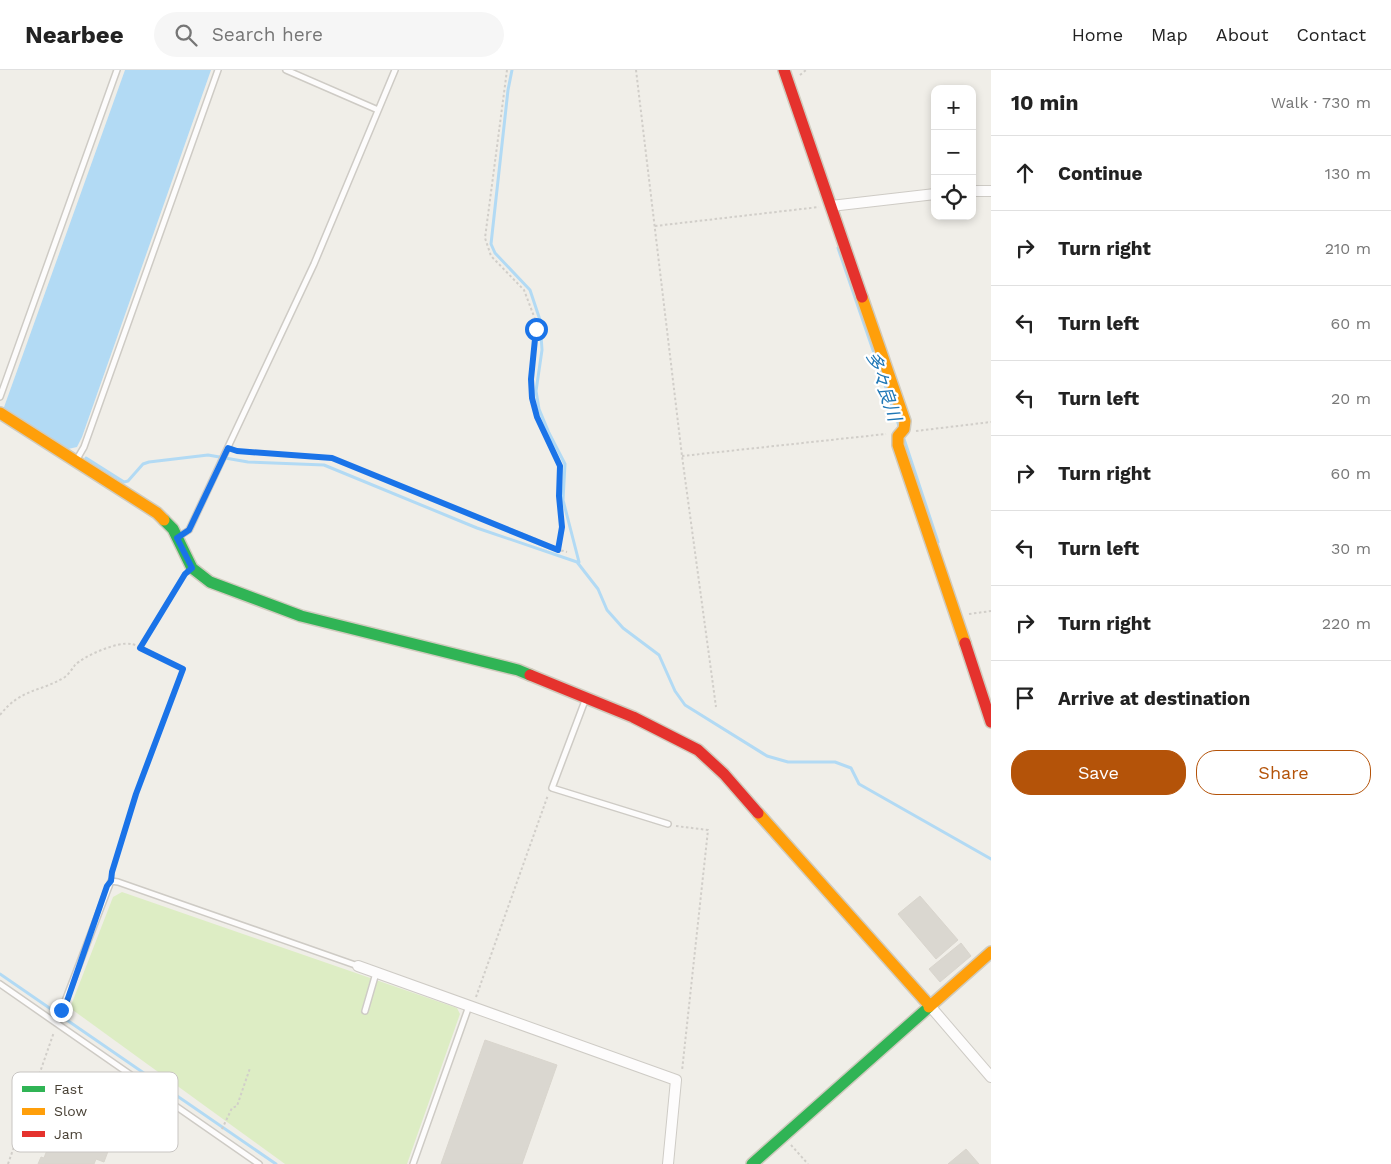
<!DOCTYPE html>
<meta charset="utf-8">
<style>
:root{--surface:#fff;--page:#f6f6f6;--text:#222;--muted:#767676;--line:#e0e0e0;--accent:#b45309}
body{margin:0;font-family:"Work Sans","Noto Sans JP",sans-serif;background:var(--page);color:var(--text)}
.controls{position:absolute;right:15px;top:15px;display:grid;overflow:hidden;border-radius:10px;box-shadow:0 2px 8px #0003}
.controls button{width:45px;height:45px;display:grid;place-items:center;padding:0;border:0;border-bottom:1px solid var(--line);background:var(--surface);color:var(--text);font:25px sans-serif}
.stop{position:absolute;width:15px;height:15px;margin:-11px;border:4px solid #1a73e8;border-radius:50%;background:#fff}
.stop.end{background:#1a73e8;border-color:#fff;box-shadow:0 1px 5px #0008}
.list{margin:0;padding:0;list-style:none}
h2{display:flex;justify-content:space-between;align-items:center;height:65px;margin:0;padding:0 20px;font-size:21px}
h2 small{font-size:16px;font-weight:400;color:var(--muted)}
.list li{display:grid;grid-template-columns:32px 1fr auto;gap:15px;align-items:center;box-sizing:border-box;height:75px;padding:0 20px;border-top:1px solid var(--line)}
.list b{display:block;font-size:19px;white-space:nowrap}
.list em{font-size:16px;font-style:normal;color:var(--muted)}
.actions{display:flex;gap:10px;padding:15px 20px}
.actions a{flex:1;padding:11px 0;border:1px solid var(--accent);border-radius:20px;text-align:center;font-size:18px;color:var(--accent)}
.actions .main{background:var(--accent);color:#fff}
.icon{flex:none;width:28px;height:28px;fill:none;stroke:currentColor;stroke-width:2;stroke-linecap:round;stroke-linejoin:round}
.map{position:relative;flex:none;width:991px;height:1094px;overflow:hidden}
header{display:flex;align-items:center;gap:30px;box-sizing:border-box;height:70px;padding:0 25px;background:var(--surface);border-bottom:1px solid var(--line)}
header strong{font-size:24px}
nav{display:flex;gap:28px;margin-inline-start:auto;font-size:18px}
.search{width:350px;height:45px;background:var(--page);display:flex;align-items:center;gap:12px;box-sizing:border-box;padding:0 18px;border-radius:28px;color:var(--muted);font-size:19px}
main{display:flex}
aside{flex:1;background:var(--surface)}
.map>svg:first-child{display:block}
</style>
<header>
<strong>Nearbee</strong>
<div class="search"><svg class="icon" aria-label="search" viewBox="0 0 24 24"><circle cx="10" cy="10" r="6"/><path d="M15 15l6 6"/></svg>Search here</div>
<nav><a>Home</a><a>Map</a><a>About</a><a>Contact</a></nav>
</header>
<main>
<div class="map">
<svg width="991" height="1094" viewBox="0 0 991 1094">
<rect width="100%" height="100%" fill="#f0eee8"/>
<path fill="#ddedc4" d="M122 822 457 938 460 944 407 1094H285L70 938 113 827Z"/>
<path fill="#b2daf4" d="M125 0H211L82 367 77 377 68 379 3 340Z"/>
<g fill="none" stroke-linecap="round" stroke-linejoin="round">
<path stroke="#b2daf4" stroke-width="3" d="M512 0 508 20 491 174 495 183 530 220 540 250 542 280 536 321 539 339 549 363 565 394 563 430 579 492
M838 178 899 356
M904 369 938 472
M86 388 124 412 128 411 143 394 149 392 208 385 248 392 324 395 477 458 577 492 598 519 607 540 623 558 659 585 675 621 685 635 767 686 788 692H835L851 698 859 714 991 789
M0 904 276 1094"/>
</g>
<path fill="#dad7d0" stroke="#d9d5cd" d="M920 826 958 870 936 889 898 844Z
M961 873 971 886 940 912 929 899Z
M485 970 557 995 522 1094H441Z
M75 1025 107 1037 100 1055 108 1058 102 1073 110 1076 104 1092 96 1089 94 1094H38L41 1087 44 1088 61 1043 67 1045Z
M966 1079 979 1094H948Z"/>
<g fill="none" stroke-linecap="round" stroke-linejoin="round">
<defs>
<path id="lane" d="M286 0 378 40
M0 327 117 0
M77 389 84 377 218 0
M178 467 189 460 314 194 395 0
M586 628 552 718 668 754
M0 914 259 1094
M365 941 376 903
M57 952 111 811 118 812 358 896
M413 1094 469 936"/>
<path id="street" d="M972 121H991
M831 136 935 124
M358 896 676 1010 668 1094
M930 936 991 1007"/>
<path id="fast" d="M164 450 173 459 192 498 210 512 301 546 518 600 530 605
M752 1094 929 937"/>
<path id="slow" d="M862 227 905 351 904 359 898 366V375L965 573
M0 343 157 443 164 450
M758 743 930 936
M929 937 991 882"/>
<path id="jam" d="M784 0 862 227
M965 573 991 652
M530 605 633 647 698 680 724 704 758 743"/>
</defs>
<use href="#lane" stroke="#cecbc5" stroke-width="8"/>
<use href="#street" stroke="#cecbc5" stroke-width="12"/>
<use href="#fast" stroke="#d0cbbe" stroke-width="14"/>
<use href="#slow" stroke="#d0cbbe" stroke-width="14"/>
<use href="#jam" stroke="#d0cbbe" stroke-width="14"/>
<path stroke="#d1cec9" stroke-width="2" stroke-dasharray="2.5 2.5" stroke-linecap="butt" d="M507 0 485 168 491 186 524 220 535 249 537 266 531 309 532 328 537 347 560 396 559 426 562 457 558 480
M636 0 682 386 716 637
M800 5 806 0
M655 156 819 137
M916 361 991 352
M235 380 332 388 536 469 545 476 567 482
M682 386 886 364
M969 544 991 541
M140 578 183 507
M0 645C21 618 41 622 65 607 69 604 72 599 75 595 84 586 118 571 131 574 144 576 171 592 183 599L136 724 112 804
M676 756 708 760 682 1001
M476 927 548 725
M222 1059 232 1038 237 1036 250 998
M791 1075 808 1094
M8 1094 54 962"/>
<use href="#lane" stroke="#fdfcfc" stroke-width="5"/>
<use href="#street" stroke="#fdfcfc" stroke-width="10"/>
<use href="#fast" stroke="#30b455" stroke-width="11"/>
<use href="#slow" stroke="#ff9f0a" stroke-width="11"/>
<use href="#jam" stroke="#e5322d" stroke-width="11"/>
</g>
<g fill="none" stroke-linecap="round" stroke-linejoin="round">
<path stroke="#1a73e8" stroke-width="6" d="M61 940 66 934 107 816 111 811 112 802 136 724 183 599 140 578 185 504 192 498 177 468 189 460 228 378 237 381 332 388 558 480 562 457 559 426 560 396 537 347 532 328 531 309 536 259"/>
</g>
<g text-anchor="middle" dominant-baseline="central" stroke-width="4.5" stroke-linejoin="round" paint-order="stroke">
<g font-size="18" font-style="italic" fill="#1f77b6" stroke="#fff">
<text transform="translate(884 316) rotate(71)">多々良川</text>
</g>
</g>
<rect x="12" y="1002" width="166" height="80" rx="8" fill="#fff" stroke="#c8c5c2" stroke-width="1"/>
<rect x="22" y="1016" width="23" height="6" fill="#30b455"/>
<rect x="22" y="1038" width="23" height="7" fill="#ff9f0a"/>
<rect x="22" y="1061" width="23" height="6" fill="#e5322d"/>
<g font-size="14" fill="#473f33">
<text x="54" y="1024">Fast</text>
<text x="54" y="1046">Slow</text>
<text x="54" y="1069">Jam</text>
</g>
</svg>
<div class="controls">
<button>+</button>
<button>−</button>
<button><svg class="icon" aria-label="locate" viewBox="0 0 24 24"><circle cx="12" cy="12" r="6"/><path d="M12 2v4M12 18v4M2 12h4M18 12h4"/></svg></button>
</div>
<div class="stop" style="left:536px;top:259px"></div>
<div class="stop end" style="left:61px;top:940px"></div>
</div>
<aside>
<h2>10 min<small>Walk · 730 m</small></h2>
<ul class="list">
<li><svg class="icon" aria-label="ahead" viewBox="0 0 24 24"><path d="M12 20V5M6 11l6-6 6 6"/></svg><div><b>Continue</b></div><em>130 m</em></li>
<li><svg class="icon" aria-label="right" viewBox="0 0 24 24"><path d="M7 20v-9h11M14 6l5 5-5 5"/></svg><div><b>Turn right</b></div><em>210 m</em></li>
<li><svg class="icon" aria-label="left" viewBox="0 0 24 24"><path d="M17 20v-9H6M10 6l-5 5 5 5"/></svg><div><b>Turn left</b></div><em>60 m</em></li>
<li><svg class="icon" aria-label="left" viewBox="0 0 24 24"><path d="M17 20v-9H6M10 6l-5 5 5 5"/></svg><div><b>Turn left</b></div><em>20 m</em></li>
<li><svg class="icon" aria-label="right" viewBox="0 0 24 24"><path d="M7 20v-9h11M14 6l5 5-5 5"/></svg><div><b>Turn right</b></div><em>60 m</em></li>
<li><svg class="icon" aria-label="left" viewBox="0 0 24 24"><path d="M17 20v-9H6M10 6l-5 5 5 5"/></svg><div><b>Turn left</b></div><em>30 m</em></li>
<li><svg class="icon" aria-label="right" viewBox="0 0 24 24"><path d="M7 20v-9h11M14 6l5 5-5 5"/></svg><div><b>Turn right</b></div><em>220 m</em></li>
<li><svg class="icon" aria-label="arrive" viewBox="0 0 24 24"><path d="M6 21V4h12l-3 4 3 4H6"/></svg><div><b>Arrive at destination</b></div></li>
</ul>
<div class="actions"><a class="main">Save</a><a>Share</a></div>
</aside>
</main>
